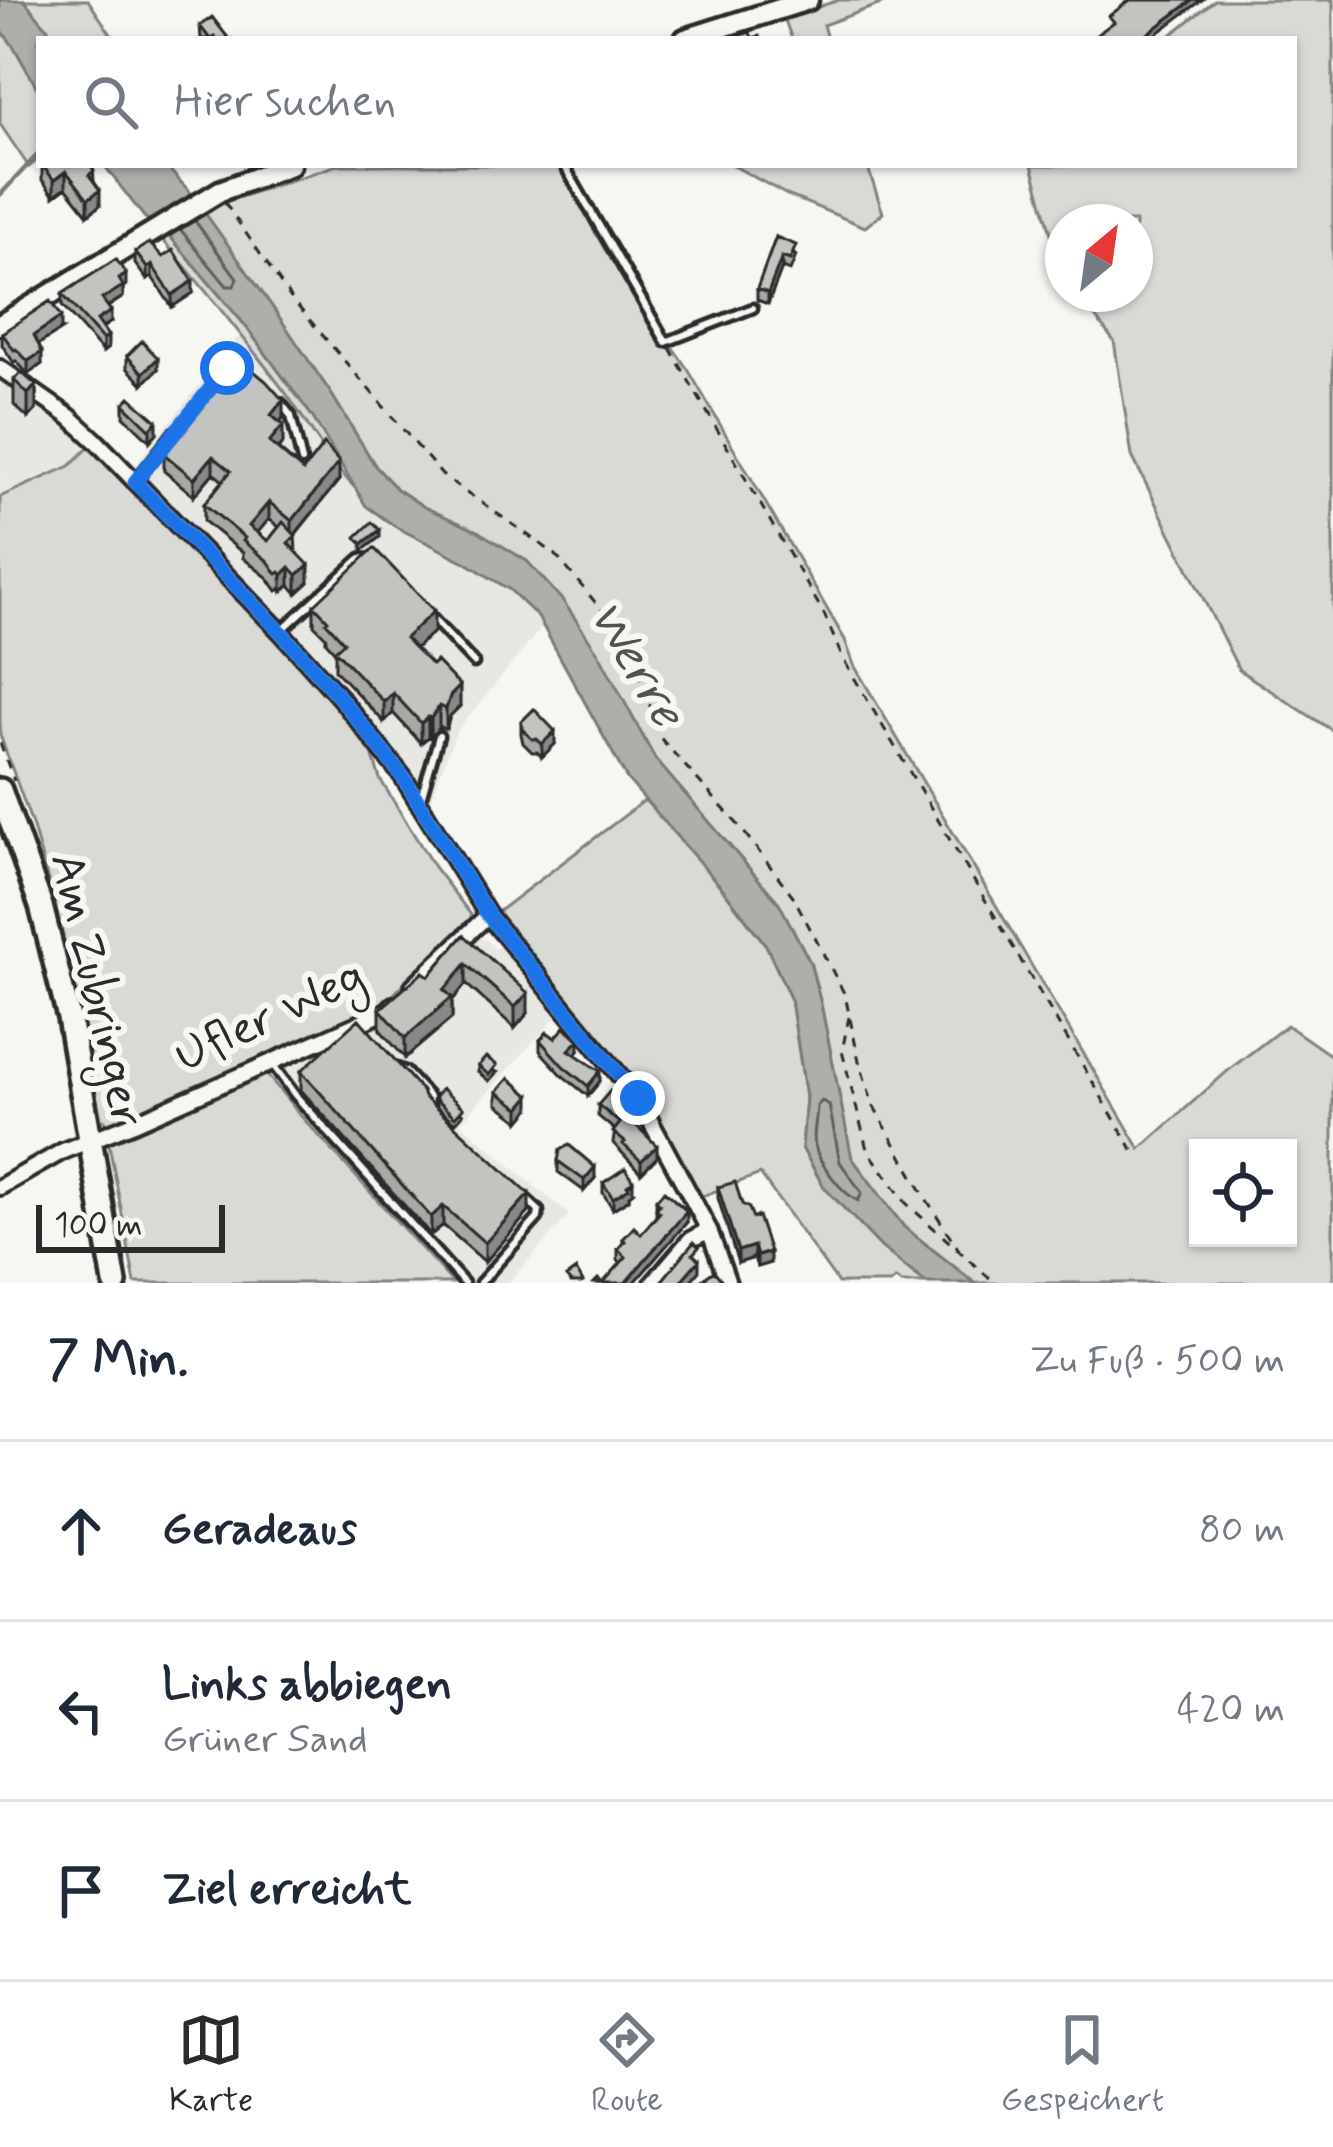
<!DOCTYPE html>
<html lang="de">
<meta charset="utf-8">
<style>
:root{--surface:#fff;--page:#f6f6f7;--text:#1f2937;--muted:#747a83;--line:#e0e1e3;--accent:#2b2b2b}
body{margin:0;font-family:Mynerve,sans-serif;background:var(--page);color:var(--text)}
.controls{position:absolute;right:36px;bottom:36px;display:grid;overflow:hidden;border-radius:0px;box-shadow:0 3px 9px #0004}
.controls button{width:108px;height:108px;display:grid;place-items:center;padding:0;border:0;border-bottom:3px solid var(--line);background:var(--surface);color:var(--text);font:60px sans-serif}
.compass{position:absolute;left:1045px;top:204px;width:108px;height:108px;border-radius:50%;background:var(--surface);box-shadow:0 3px 9px #0004;rotate:29deg}
.scale{position:absolute;left:36px;bottom:30px;width:189px;box-sizing:border-box;padding-left:12px;border:6px solid #2b2b2b;border-top:0;font-size:33px;line-height:42px;white-space:nowrap;color:#2b2b2b;-webkit-text-stroke:9px #f6f6f2;paint-order:stroke}
.stop{position:absolute;width:36px;height:36px;margin:-27px;border:9px solid #1a73e8;border-radius:50%;background:#fff}
.stop.end{background:#1a73e8;border-color:#fff;box-shadow:0 3px 12px #0008}
.list{margin:0;padding:0;list-style:none}
h2{display:flex;justify-content:space-between;align-items:center;height:156px;margin:0;padding:0 48px;font-size:51px}
h2 small{font-size:39px;font-weight:400;color:var(--muted)}
.list li{display:grid;grid-template-columns:78px 1fr auto;gap:36px;align-items:center;box-sizing:border-box;height:180px;padding:0 48px;border-top:3px solid var(--line)}
.list b{display:block;font-size:45px;white-space:nowrap}
.list p{margin:0;font-size:39px;white-space:nowrap;color:var(--muted)}
.list em{font-size:39px;font-style:normal;color:var(--muted)}
.icon{flex:none;width:66px;height:66px;fill:none;stroke:currentColor;stroke-width:2;stroke-linecap:round;stroke-linejoin:round}
.map{position:relative;flex:none;width:1333px;height:1283px;overflow:hidden}
.search{position:absolute;background:var(--surface);box-shadow:0 3px 9px #0004;left:36px;right:36px;top:36px;height:132px;display:flex;align-items:center;gap:30px;box-sizing:border-box;padding:0 42px;border-radius:0px;color:var(--muted);font-size:45px}
.sheet{height:696px;background:var(--surface)}
nav{display:flex;justify-content:space-around;align-items:center;box-sizing:border-box;height:168px;border-top:3px solid var(--line);background:var(--surface);font-size:33px;color:var(--muted)}
nav a{display:grid;justify-items:center;gap:6px}
nav .on{color:var(--accent)}
.map>svg:first-child{display:block}
</style>
<div class="map">
<svg width="1333" height="1283" viewBox="0 0 1333 1283">
<rect width="100%" height="100%" fill="#f6f6f2"/>
<filter id="ink" filterUnits="userSpaceOnUse"><feTurbulence type="fractalNoise" baseFrequency=".00833" numOctaves="2"/><feDisplacementMap in="SourceGraphic" scale="24" xChannelSelector="R" yChannelSelector="G"/><feConvolveMatrix kernelMatrix="1 2 1 2 8 2 1 2 1" color-interpolation-filters="sRGB"/></filter>
<g filter="url(#ink)">
<path fill="#e7e7e3" d="M241 333 366 507 396 527 465 562 510 590 538 616 543 626 456 732 426 811 275 617 133 468Z
M0 377 91 445 70 466 0 497Z
M479 938 487 940 496 949 504 943 561 1011 460 1123 569 1215 508 1283H453L301 1116 265 1072 390 1016 461 945Z"/>
<path fill="#d9d9d5" stroke="#828280" stroke-width="3" fill-rule="evenodd" d="M24 0H88L114 39H56Z
M839 0H892L823 25 827 39H792L784 18Z
M1215 0H1333V731L1239 670 1132 456 1114 341 1077 294H1135V222H1063V277L1032 165H1294V39H1166Z
M0 28 14 47 39 91V159L29 167 0 124Z
M337 165H558L604 248 689 371 845 640 854 665 1140 1149 1230 1069 1287 1025 1333 1057V1283H975L904 1227 851 1158 821 1004 810 962 779 903 655 759 628 710 479 532 424 507 397 489 376 467 332 395 271 305 204 213 222 203ZM1198 1148H1288V1238H1198Z
M732 165H867L883 213 865 227 787 195Z
M168 234 244 324 312 416 357 490C328 461 309 425 285 392 245 339 204 288 161 238Z
M91 445 228 587 316 682 370 747 380 779 434 867 472 916 466 926 382 1005 149 1112 112 1125 101 1119 60 923 32 824 0 735V497L70 466Z
M645 800 722 888 766 945 791 1000 806 1097 802 1148 824 1187 881 1247 926 1283H901L896 1279 890 1283H838L760 1174 700 1197 641 1095 495 914Z
M265 1072 301 1116 453 1283H135L108 1139Z"/>
<path fill="#aeaeab" stroke="#7a7a78" stroke-width="3" d="M0 0H24L56 39H39V91L14 47 0 28Z
M104 165H165L190 192 271 305 332 395 376 467 397 489 424 507 479 532 527 561 563 601 599 654 655 759 779 903 810 962 821 1004 852 1158 904 1227 975 1283H926L881 1247 824 1187 802 1148 806 1097 791 1000 766 945 722 888 627 779 538 617 510 590 465 562 396 527 366 506 312 416 244 324 168 234 144 217Z"/>
<g fill="none" stroke-linecap="round" stroke-linejoin="round">
<path stroke="#5f5f5e" stroke-width="3" d="M180 229 227 286H234L237 278 195 221
M822 1101 829 1105 840 1162 862 1193 858 1201C842 1193 820 1165 815 1146 812 1135 817 1118 817 1106Z"/>
<path stroke="#7a7a78" stroke-width="4.5" d="M0 195 39 153"/>
<defs>
<path id="lane" d="M564 165 666 342 753 308
M281 403 291 416 302 461
M138 478 174 432
M429 615 474 663
M283 629 361 558 368 559
M420 802 439 736
M273 1065 295 1095 464 1283
M397 1068 405 1071 429 1097 428 1105
M480 1283 538 1218 539 1211 524 1197"/>
<path id="street" d="M0 368 70 417 96 441 280 631 341 699 403 777 488 915 638 1098 709 1230 728 1283
M413 986 488 915
M0 1187 63 1151 134 1123 387 1011 393 1005
M653 1283 690 1240 709 1230"/>
<path id="secondary" d="M685 39 808 0
M0 325 220 191 290 165"/>
<path id="primary" d="M0 790 41 906 69 1018 115 1283"/>
</defs>
<use href="#lane" stroke="#2b2b2b" stroke-width="15"/>
<use href="#street" stroke="#2b2b2b" stroke-width="22"/>
<use href="#secondary" stroke="#2b2b2b" stroke-width="27"/>
<use href="#primary" stroke="#2b2b2b" stroke-width="30"/>
<path stroke="#2b2b2b" stroke-width="3" stroke-dasharray="9 9" stroke-linecap="butt" d="M225 203 290 297 442 475 555 554 620 632 635 663 662 740 740 827 793 896 845 995 859 1061 873 1105 925 1197 961 1253
M670 348 824 614 842 657 1135 1154
M0 743 14 781
M849 1017 842 1051 867 1149 906 1203 995 1283"/>
<use href="#lane" stroke="#f6f6f2" stroke-width="6"/>
<use href="#street" stroke="#f6f6f2" stroke-width="14"/>
<use href="#secondary" stroke="#f6f6f2" stroke-width="18"/>
<use href="#primary" stroke="#f6f6f2" stroke-width="21"/>
</g>
<path fill="#a8a8a5" stroke="#2b2b2b" stroke-width="3" fill-rule="evenodd" d="M200 26 229 39H201Z
M42 165H93L94 181 100 205 88 215 66 187 54 196 42 180Z
M776 237 796 256 790 271 782 268 768 304 757 300V289Z
M135 252 193 293 172 307 152 277 147 280 135 264Z
M126 285 123 287V297L108 307 111 322 102 328 108 348 103 352 62 306V294Z
M61 330 39 344 42 364 28 374 16 361 14 363 2 345V333Z
M127 356 158 369 143 384 127 368Z
M14 380 36 385V410L28 418 14 405Z
M124 404 157 433 150 441 124 416Z
M283 418 279 422 283 443 278 449 303 471 339 480 295 535 296 551 309 582 297 593 290 585 282 592 280 589 277 591 268 578 243 558V553L204 521V504L223 481 213 473 194 496 164 471V454L171 445V431ZM269 519 279 527 268 541 257 533Z
M314 605 434 631 415 648 460 706 450 716 446 729 439 727 431 738 428 737 421 743 393 713 384 722 335 670V652L326 642V637L314 625Z
M521 722 555 744 542 757 537 752H532L523 743 521 734Z
M464 935 528 1013 515 1028 466 984 452 1001V1018L405 1058 380 1030V1009L429 976Z
M555 1038 579 1050 575 1054 600 1081 588 1096 563 1076 540 1051V1040Z
M478 1066 497 1072 489 1081 478 1072Z
M301 1071 424 1097 529 1212 485 1262 443 1225 431 1235 301 1090Z
M497 1092 530 1109 520 1121 497 1104Z
M436 1095 463 1114 455 1123 436 1107Z
M598 1105 632 1121 657 1157 641 1173 613 1143 615 1130 598 1116Z
M558 1161 595 1178 584 1191 558 1172Z
M603 1183 633 1192 629 1195V1199L613 1209 603 1193Z
M718 1187 742 1204 770 1263 757 1267 754 1258 738 1263 718 1198Z
M656 1200 687 1222 634 1283H594H603L621 1263 618 1260V1249L623 1243V1239L641 1234 656 1216Z"/>
<path fill="#888886" stroke="#2b2b2b" stroke-width="3" d="M1193 0H1202L1150 39H1141Z
M66 171V187L54 196V180Z
M100 190V205L88 215V199Z
M782 257V268L768 304V293Z
M152 265V277L147 280V268Z
M126 274V285L123 287V297L102 310V299L119 279Z
M193 281V293L172 307V295Z
M111 311V322L97 331V320Z
M61 317V330L34 347V335Z
M108 336V348L103 352V340Z
M42 352V364L28 374V361Z
M158 358V369L143 384V373Z
M36 385V410L28 418V394Z
M283 400V418L271 432V415Z
M157 421V433L150 441V429Z
M283 425V443L269 459V442Z
M213 456V473L194 496V479Z
M339 462V480L292 538V521Z
M269 502V519L249 543V526Z
M380 530V537L362 551V544Z
M309 565V582L297 593V575Z
M290 567V585L282 592V575Z
M434 611V631L405 658V638Z
M460 686V706L450 716 446 729V709L450 696Z
M393 693V713L384 722V702Z
M439 706V727L431 738V718Z
M428 717V737L421 743V723Z
M555 731V744L542 757V744Z
M466 964V984L452 1001V1018L405 1058V1038Z
M528 993V1013L515 1028V1007Z
M579 1040V1050L569 1061V1050Z
M600 1071V1081L588 1096V1086Z
M530 1096V1109L520 1121V1108Z
M657 1146V1157L641 1173V1161Z
M595 1167V1178L584 1191V1180Z
M633 1181V1192L629 1195V1199L613 1209V1198Z
M529 1194V1212L485 1262V1243Z
M443 1206V1225L431 1235V1217Z
M687 1211V1222L634 1283H625Z
M754 1246V1258L738 1263V1251Z
M770 1252V1263L757 1267V1256Z
M699 1260V1271L689 1283H679Z"/>
<path fill="#c3c3c0" stroke="#2b2b2b" stroke-width="3" d="M1130 0H1193L1141 39H1091L1114 22 1109 16Z
M212 17 229 39H216L214 37 210 39 200 26Z
M750 32 752 38 759 36 760 39H728Z
M42 165H91L94 171 89 175 100 190 88 199 66 171 54 180Z
M776 237 796 245 790 260 782 257 768 293 757 289Z
M149 243 163 257 173 250 193 281 172 295 152 265 147 268 135 252Z
M116 259 126 274 119 279 123 286 102 299 111 311 97 320 108 336 103 340 62 294Z
M50 301 61 317 34 335 42 352 28 361 16 349 14 350 2 333Z
M142 341 158 358 143 373 127 356Z
M237 357 266 381 283 400 271 415 283 425 269 442 303 471 324 444 339 462 292 521 269 502 249 526 268 541 283 522 296 536 288 543 309 565 297 575 290 567 282 575 280 572 277 574 268 561 243 541 245 538 204 504 231 471 213 456 194 479 164 454 178 437 171 431 232 358Z
M21 372 36 385 28 394 14 380Z
M130 397 157 421 150 429 124 404Z
M372 522 380 530 362 544 356 537Z
M374 548 434 611 405 638 432 665 436 661 460 686 450 696 446 709 439 706 431 718 428 717 421 723 393 693 384 702 335 650 344 642 326 622 328 620 314 605Z
M534 709 555 731 542 744 537 739H532L523 730 521 722Z
M464 935 528 993 515 1007 466 964 444 990 452 997 405 1038 380 1009 423 972 429 976Z
M359 1019 422 1091 424 1097 529 1194 485 1243 443 1206 431 1217 301 1071Z
M565 1027 579 1040 569 1050 600 1071 588 1086 563 1066 540 1040 547 1032 555 1038Z
M486 1057 497 1065 489 1075 478 1066Z
M509 1078 530 1096 520 1108 497 1092Z
M442 1089 463 1108 455 1117 436 1100V1095Z
M610 1091 632 1110 627 1116 657 1146 641 1161 623 1144 625 1142 613 1132 620 1123 598 1105Z
M569 1145 595 1167 584 1180 558 1161 560 1150Z
M625 1168 633 1181 627 1185 629 1188 613 1198 603 1183Z
M735 1182 742 1204 749 1208 753 1218 758 1216 770 1252 757 1256 754 1246 738 1251 718 1187Z
M664 1191 687 1211 625 1283H594L598 1279 603 1283 626 1257 618 1249 625 1241 623 1239 634 1227 641 1234 660 1212 656 1209 660 1204 656 1200Z
M694 1242 699 1247 693 1254 699 1260 679 1283H660Z
M576 1270 583 1282 581 1283H571L566 1277Z
M714 1271 724 1283H699V1282Z"/>
</g>
<g fill="none" stroke-linecap="round" stroke-linejoin="round" filter="url(#ink)">
<path stroke="#1a73e8" stroke-width="15" d="M227 368 135 482 280 631 341 699 403 777 488 915 638 1098"/>
</g>
<g text-anchor="middle" dominant-baseline="central" stroke-width="12" stroke-linejoin="round" paint-order="stroke">
<g font-size="48" fill="#2b2b2b" stroke="#f6f6f2">
<text transform="translate(96 990) rotate(77)">Am Zubringer</text>
<text transform="translate(270 1017) rotate(-25)">Ufler Weg</text>
</g>
<g font-size="51" font-style="italic" fill="#525251" stroke="#f6f6f2">
<text transform="translate(635 664) rotate(59)">Werre</text>
</g>
</g>
</svg>
<div class="controls">
<button><svg class="icon" aria-label="locate" viewBox="0 0 24 24"><circle cx="12" cy="12" r="6"/><path d="M12 2v4M12 18v4M2 12h4M18 12h4"/></svg></button>
</div>
<svg class="compass" viewBox="-18 -18 36 36"><path d="M0-13l5 13h-10z" fill="#e53935"/><path d="M0 13l5-13h-10z" fill="#747a83"/></svg>
<div class="scale">100 m</div>
<div class="stop" style="left:227px;top:368px"></div>
<div class="stop end" style="left:638px;top:1098px"></div>
<div class="search"><svg class="icon" aria-label="search" viewBox="0 0 24 24"><circle cx="10" cy="10" r="6"/><path d="M15 15l6 6"/></svg>Hier suchen</div>
</div>
<section class="sheet">
<h2>7 Min.<small>Zu Fuß · 500 m</small></h2>
<ul class="list">
<li><svg class="icon" aria-label="ahead" viewBox="0 0 24 24"><path d="M12 20V5M6 11l6-6 6 6"/></svg><div><b>Geradeaus</b></div><em>80 m</em></li>
<li><svg class="icon" aria-label="left" viewBox="0 0 24 24"><path d="M17 20v-9H6M10 6l-5 5 5 5"/></svg><div><b>Links abbiegen</b><p>Grüner Sand</p></div><em>420 m</em></li>
<li><svg class="icon" aria-label="arrive" viewBox="0 0 24 24"><path d="M6 21V4h12l-3 4 3 4H6"/></svg><div><b>Ziel erreicht</b></div></li>
</ul>
</section>
<nav>
<a class="on"><svg class="icon" aria-label="map" viewBox="0 0 24 24"><path d="M3 6l6-2 6 2 6-2v14l-6 2-6-2-6 2zM9 4v14M15 6v14"/></svg>Karte</a>
<a><svg class="icon" aria-label="directions" viewBox="0 0 24 24"><path d="M12 3l9 9-9 9-9-9zM9 14v-3h6M13 9l2 2-2 2"/></svg>Route</a>
<a><svg class="icon" aria-label="saved" viewBox="0 0 24 24"><path d="M7 4h10v16l-5-4-5 4z"/></svg>Gespeichert</a>
</nav>
